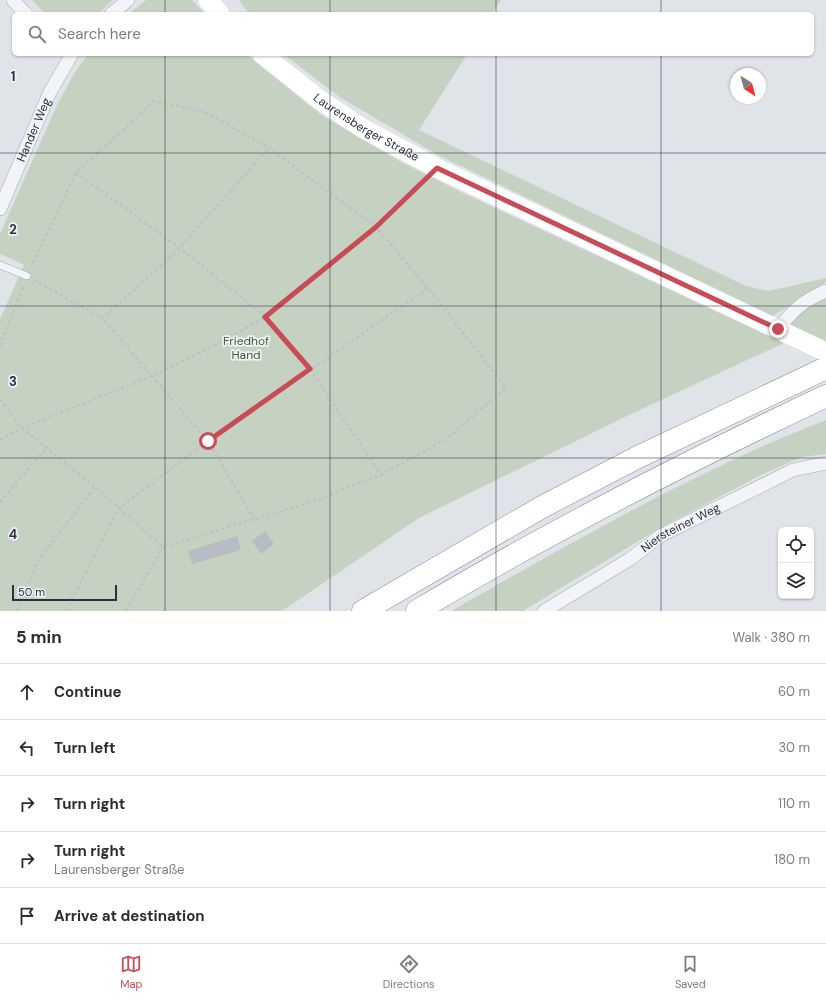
<!DOCTYPE html>
<meta charset="utf-8">
<style>
:root{--surface:#fff;--page:#f2f2f3;--text:#2b2b33;--muted:#7c7c81;--line:#e1e1e2;--accent:#c84b56}
body{margin:0;font-family:"DM Sans",sans-serif;background:var(--page);color:var(--text)}
.controls{position:absolute;right:12px;bottom:12px;display:grid;overflow:hidden;border-radius:6px;box-shadow:0 1px 3px #0004}
.controls button{width:36px;height:36px;display:grid;place-items:center;padding:0;border:0;border-bottom:1px solid var(--line);background:var(--surface);color:var(--text);font:20px sans-serif}
.compass{position:absolute;left:730px;top:68px;width:36px;height:36px;border-radius:50%;background:var(--surface);box-shadow:0 1px 3px #0004;rotate:144deg}
.scale{position:absolute;left:12px;bottom:10px;width:105px;box-sizing:border-box;padding-left:4px;border:2px solid #29303f;border-top:0;font-size:11px;line-height:14px;white-space:nowrap;color:#29303f;-webkit-text-stroke:3px #f0f2f6;paint-order:stroke}
.stop{position:absolute;width:12px;height:12px;margin:-9px;border:3px solid #c84b56;border-radius:50%;background:#fff}
.stop.end{background:#c84b56;border-color:#fff;box-shadow:0 1px 4px #0008}
.list{margin:0;padding:0;list-style:none}
h2{display:flex;justify-content:space-between;align-items:center;height:52px;margin:0;padding:0 16px;font-size:17px}
h2 small{font-size:13px;font-weight:400;color:var(--muted)}
.list li{display:grid;grid-template-columns:26px 1fr auto;gap:12px;align-items:center;box-sizing:border-box;height:56px;padding:0 16px;border-top:1px solid var(--line)}
.list b{display:block;font-size:15px;white-space:nowrap}
.list p{margin:0;font-size:13px;white-space:nowrap;color:var(--muted)}
.list em{font-size:13px;font-style:normal;color:var(--muted)}
.icon{flex:none;width:22px;height:22px;fill:none;stroke:currentColor;stroke-width:2;stroke-linecap:round;stroke-linejoin:round}
.map{position:relative;flex:none;width:826px;height:611px;overflow:hidden}
.search{position:absolute;background:var(--surface);box-shadow:0 1px 3px #0004;left:12px;right:12px;top:12px;height:44px;display:flex;align-items:center;gap:10px;box-sizing:border-box;padding:0 14px;border-radius:6px;color:var(--muted);font-size:15px}
.sheet{height:332px;background:var(--surface)}
nav{display:flex;justify-content:space-around;align-items:center;box-sizing:border-box;height:56px;border-top:1px solid var(--line);background:var(--surface);font-size:11px;color:var(--muted)}
nav a{display:grid;justify-items:center;gap:2px}
nav .on{color:var(--accent)}
.map>svg:first-child{display:block}
</style>
<div class="map">
<svg width="826" height="611" viewBox="0 0 826 611">
<rect width="100%" height="100%" fill="#e0e3e8"/>
<path fill="#c5d2c2" d="M32 0H113L98 14H45Z
M146 0H192L205 14H129Z
M239 0H501L492 14H249Z
M88 54H246L320 114 401 162 463 193 784 343 629 415 419 518 282 611H0V319L24 265 0 254V234L57 105 75 72Z
M283 54H467L419 130 746 286 769 291 826 278V282L773 316 438 155 341 98Z
M826 299V345L787 329 803 310Z
M826 420V454L802 457 763 474 660 528 523 611H451C573 542 695 471 826 420Z"/>
<path fill="#b8bcc5" d="M265 531 274 544 261 554 252 541Z
M237 536 241 550 192 564 188 551Z"/>
<g fill="none" stroke-linecap="round" stroke-linejoin="round">
<defs>
<path id="lane" d="M0 265 27 276"/>
<g id="street">
<path d="M13 0 26 14"/>
<path d="M111 14 128 0"/>
<path id="s1" d="M0 209 50 92 72 54"/>
<path d="M778 329C794 309 803 301 826 291"/>
<path id="s2" d="M544 611 630 559 662 535 793 470 826 463"/>
</g>
<path id="highway" d="M363 611 542 507 638 457 826 368
M417 611C549 532 686 462 826 396"/>
</defs>
<use href="#lane" stroke="#a5aab2" stroke-width="8"/>
<use href="#street" stroke="#a5aab2" stroke-width="14"/>
<use href="#highway" stroke="#888f9e" stroke-width="23"/>
<path stroke="#bec1c7" stroke-width="2.5" stroke-dasharray="3 3" stroke-linecap="butt" d="M76 173 180 248 265 317 310 369 381 475
M34 280 102 318
M0 346 24 285
M0 399 22 428 95 487 163 547 311 502 381 475 445 440 506 388 428 288 376 227 269 148 205 112 154 101 76 173 31 267
M0 440 22 428 152 376 218 344 265 317 376 227 425 180
M0 502 47 447
M254 519 208 441 102 318 180 248 269 148
M16 611 39 559 95 487
M66 611 118 509 208 441 428 288
M126 611 163 547"/>
<use href="#lane" stroke="#f3f4f7" stroke-width="7"/>
<use href="#street" stroke="#f3f4f7" stroke-width="13"/>
<g stroke="#fff" stroke-width="19">
<path d="M208 0 220 14"/>
<path id="s3" d="M262 54 320 100 362 128 437 168 826 352"/>
</g>
<use href="#highway" stroke="#fff" stroke-width="22"/>
</g>
<g fill="none" stroke-linecap="round" stroke-linejoin="round">
<path stroke="#c84b56" stroke-width="5" d="M208 441 310 369 265 317 376 227 437 168 778 329"/>
</g>
<path fill="none" stroke="#29303f" stroke-width="1" stroke-opacity="0.55" d="M165 0V14M330 0V14M496 0V14M661 0V14M165 54V611M330 54V611M496 54V611M661 54V611M0 153H826M0 306H826M0 458H826"/>
<g text-anchor="middle" dominant-baseline="central" stroke-width="3.5" stroke-linejoin="round" paint-order="stroke">
<g font-size="12" fill="#29303f" stroke="#f0f2f6">
<text stroke="none"><textPath href="#s3" startOffset="128">Laurensberger Straße</textPath></text>
<text stroke="none"><textPath href="#s1" startOffset="86">Hander Weg</textPath></text>
<text stroke="none"><textPath href="#s2" startOffset="160">Niersteiner Weg</textPath></text>
</g>
<g font-size="12" fill="#3c5a37" stroke="#f0f2f6">
<text x="246" y="341">Friedhof<tspan x="246" dy="14">Hand</tspan></text>
</g>
</g>
<g font-size="13" text-anchor="middle" font-weight="bold" fill="#29303f" stroke="#f0f2f6" stroke-width="3.5" stroke-linejoin="round" paint-order="stroke">
<text x="13" y="81">1</text>
<text x="13" y="234">2</text>
<text x="13" y="386">3</text>
<text x="13" y="539">4</text>
</g>
</svg>
<div class="controls">
<button><svg class="icon" aria-label="locate" viewBox="0 0 24 24"><circle cx="12" cy="12" r="6"/><path d="M12 2v4M12 18v4M2 12h4M18 12h4"/></svg></button>
<button><svg class="icon" aria-label="layers" viewBox="0 0 24 24"><path d="M12 4l9 5-9 5-9-5zM3 14l9 5 9-5"/></svg></button>
</div>
<svg class="compass" viewBox="-18 -18 36 36"><path d="M0-13l5 13h-10z" fill="#e53935"/><path d="M0 13l5-13h-10z" fill="#7c7c81"/></svg>
<div class="scale">50 m</div>
<div class="stop" style="left:208px;top:441px"></div>
<div class="stop end" style="left:778px;top:329px"></div>
<div class="search"><svg class="icon" aria-label="search" viewBox="0 0 24 24"><circle cx="10" cy="10" r="6"/><path d="M15 15l6 6"/></svg>Search here</div>
</div>
<section class="sheet">
<h2>5 min<small>Walk · 380 m</small></h2>
<ul class="list">
<li><svg class="icon" aria-label="ahead" viewBox="0 0 24 24"><path d="M12 20V5M6 11l6-6 6 6"/></svg><div><b>Continue</b></div><em>60 m</em></li>
<li><svg class="icon" aria-label="left" viewBox="0 0 24 24"><path d="M17 20v-9H6M10 6l-5 5 5 5"/></svg><div><b>Turn left</b></div><em>30 m</em></li>
<li><svg class="icon" aria-label="right" viewBox="0 0 24 24"><path d="M7 20v-9h11M14 6l5 5-5 5"/></svg><div><b>Turn right</b></div><em>110 m</em></li>
<li><svg class="icon" aria-label="right" viewBox="0 0 24 24"><path d="M7 20v-9h11M14 6l5 5-5 5"/></svg><div><b>Turn right</b><p>Laurensberger Straße</p></div><em>180 m</em></li>
<li><svg class="icon" aria-label="arrive" viewBox="0 0 24 24"><path d="M6 21V4h12l-3 4 3 4H6"/></svg><div><b>Arrive at destination</b></div></li>
</ul>
</section>
<nav>
<a class="on"><svg class="icon" aria-label="map" viewBox="0 0 24 24"><path d="M3 6l6-2 6 2 6-2v14l-6 2-6-2-6 2zM9 4v14M15 6v14"/></svg>Map</a>
<a><svg class="icon" aria-label="directions" viewBox="0 0 24 24"><path d="M12 3l9 9-9 9-9-9zM9 14v-3h6M13 9l2 2-2 2"/></svg>Directions</a>
<a><svg class="icon" aria-label="saved" viewBox="0 0 24 24"><path d="M7 4h10v16l-5-4-5 4z"/></svg>Saved</a>
</nav>
